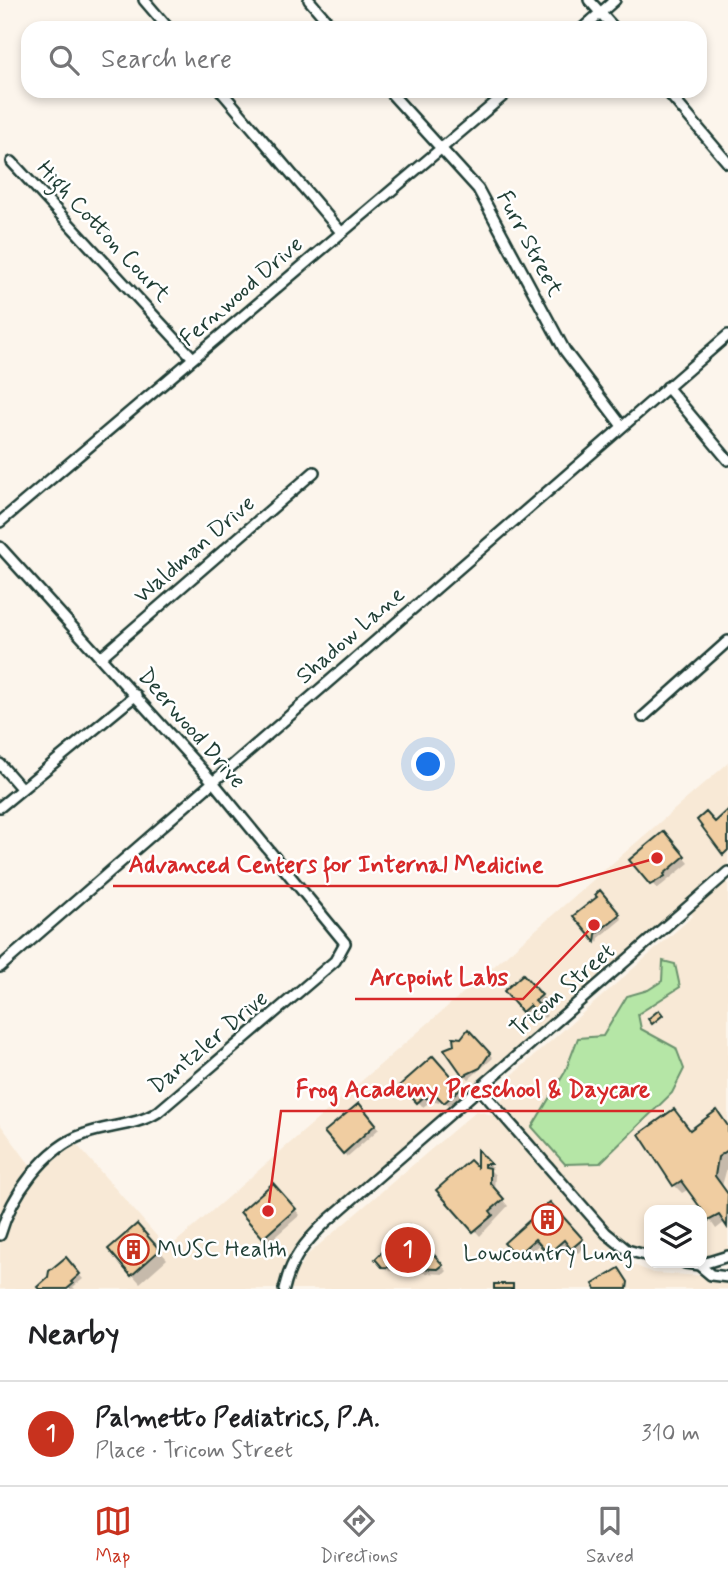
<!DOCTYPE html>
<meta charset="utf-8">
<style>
:root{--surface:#fff;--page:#f2f2f2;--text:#202124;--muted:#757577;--line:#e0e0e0;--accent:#c8321e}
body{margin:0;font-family:Mynerve,sans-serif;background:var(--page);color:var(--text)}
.controls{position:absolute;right:21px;bottom:21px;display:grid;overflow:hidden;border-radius:14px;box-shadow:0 4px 10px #0003}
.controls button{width:63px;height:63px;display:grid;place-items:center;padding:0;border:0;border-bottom:2px solid var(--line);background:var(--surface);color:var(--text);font:35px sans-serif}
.you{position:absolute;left:429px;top:765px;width:24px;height:24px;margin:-18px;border:5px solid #fff;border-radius:50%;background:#1a73e8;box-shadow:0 0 0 10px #1a73e833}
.badge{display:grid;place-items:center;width:46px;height:46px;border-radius:50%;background:var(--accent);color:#fff;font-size:23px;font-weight:700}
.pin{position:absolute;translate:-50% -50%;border:4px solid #fff;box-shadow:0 2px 7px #0006}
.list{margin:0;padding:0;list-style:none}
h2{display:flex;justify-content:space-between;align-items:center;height:91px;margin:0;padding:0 28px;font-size:30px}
h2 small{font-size:23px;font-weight:400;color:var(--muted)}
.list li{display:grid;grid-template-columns:46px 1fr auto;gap:21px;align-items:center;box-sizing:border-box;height:105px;padding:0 28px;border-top:2px solid var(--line)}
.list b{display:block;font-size:26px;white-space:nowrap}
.list p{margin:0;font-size:23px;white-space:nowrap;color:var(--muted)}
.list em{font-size:23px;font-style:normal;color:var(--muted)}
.icon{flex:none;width:38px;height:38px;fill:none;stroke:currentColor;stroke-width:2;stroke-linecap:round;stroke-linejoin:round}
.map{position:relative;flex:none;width:728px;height:1289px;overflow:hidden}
.search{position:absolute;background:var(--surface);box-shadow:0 4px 10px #0003;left:21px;right:21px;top:21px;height:77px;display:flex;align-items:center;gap:18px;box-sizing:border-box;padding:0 24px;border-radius:21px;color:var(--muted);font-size:26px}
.sheet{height:196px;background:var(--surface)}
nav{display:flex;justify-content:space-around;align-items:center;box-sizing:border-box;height:98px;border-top:2px solid var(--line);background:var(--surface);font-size:19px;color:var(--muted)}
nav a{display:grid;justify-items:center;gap:4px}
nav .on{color:var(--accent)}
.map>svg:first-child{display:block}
</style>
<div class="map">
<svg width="728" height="1289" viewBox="0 0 728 1289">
<rect width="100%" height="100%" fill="#fcf5ec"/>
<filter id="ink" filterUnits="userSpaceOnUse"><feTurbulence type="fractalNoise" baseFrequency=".0143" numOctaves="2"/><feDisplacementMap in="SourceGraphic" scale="14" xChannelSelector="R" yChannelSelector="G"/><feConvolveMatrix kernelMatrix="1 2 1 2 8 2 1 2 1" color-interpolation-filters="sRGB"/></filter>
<g filter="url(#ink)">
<path fill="#f8e9d6" d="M728 763V1256L702 1263V1210H649V1256L627 1250 496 1107 504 1098 510 1077 693 916 686 908 327 1221 291 1267H300L306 1256 476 1111 497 1116 627 1262 653 1273 728 1277V1289H0V1124L35 1172 72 1139 168 1249Z"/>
<path fill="#b5e6a6" stroke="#6a926d" stroke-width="2" d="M663 961 675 964 680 987 638 1014 641 1029 676 1048 684 1069 672 1093 600 1163 565 1164 532 1127 565 1072 578 1038 603 1036 627 996 648 990 662 981Z"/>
<path fill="#0003" d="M669 839 689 863 657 889 632 860Z
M604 896 622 919 599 938 598 943 576 916Z
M531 984 549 1004 542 1010 547 1016 544 1018 539 1013 532 1019 523 1010Z
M468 1032 493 1058 469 1079 465 1075 462 1040Z
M433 1059 465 1094 450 1107 440 1096 439 1103 431 1101 423 1107 403 1085Z
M362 1109 379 1129 347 1157 344 1153Z
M674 1111 691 1131 717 1113 728 1125V1164L722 1186 728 1193V1225L725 1222 716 1229 689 1189 682 1193 674 1185Z
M479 1153 493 1169H489L495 1175 494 1190 508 1206 480 1236 438 1190 479 1172Z
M273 1185 300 1215 269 1242 264 1237Z
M555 1209 587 1245 578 1253 570 1245 555 1258 541 1243 522 1260 506 1243Z
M145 1234 167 1259 140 1283 132 1274Z
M414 1234 447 1271 444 1274 389 1271 378 1259Z
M66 1260 83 1279 73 1287 75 1289H41Z"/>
<path fill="#f0cda1" stroke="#1f3d34" stroke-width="2" d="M728 810V850L723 855 697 820 706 812 715 822Z
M664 831 685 856 664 874 665 876 650 885 629 860Z
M600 890 620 914 596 934 595 942 573 916 597 897 595 895Z
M523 974 542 995 535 1001 540 1006 535 1011 530 1005 522 1012 504 991Z
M659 1010 663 1015 652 1024 648 1019Z
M468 1029 490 1053 480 1068 463 1076 444 1049 454 1045 453 1037 461 1038Z
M433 1056 461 1088 444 1103 434 1093V1099L426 1098V1095L417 1103 400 1085Z
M359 1103 376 1124 343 1154 324 1132Z
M674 1109 690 1130 717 1110 728 1126V1150L718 1157 715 1176 728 1194 727 1227 719 1215 706 1222 702 1216 705 1214 681 1181 673 1186 639 1134Z
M477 1149 491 1164H484V1167L490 1168V1183L504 1199 490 1211 493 1215 473 1232 436 1190 470 1160 477 1167Z
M273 1183 296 1209 263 1238 240 1212Z
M550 1202 583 1239 571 1249 564 1240 548 1254 535 1239 516 1256 504 1243Z
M137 1224 160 1250 131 1276 108 1249Z
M409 1226 443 1265 438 1269 382 1267 375 1259Z
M66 1257 80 1274 71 1282 73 1284 67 1289H39L37 1287 48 1277 49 1271Z
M619 1268 628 1282 627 1289H596L593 1284Z
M494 1284H513V1289H494Z"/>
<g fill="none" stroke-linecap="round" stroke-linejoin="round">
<defs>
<path id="street" d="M144 0 168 28
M309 0 333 28
M589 0 614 28
M583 28 615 0
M221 91 341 232
M389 91 478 189 565 351 622 426
M667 91 728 163
M12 162 193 358
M667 387 728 460
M0 522 509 91
M0 547 213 782 345 943 335 961 158 1112C136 1126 109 1125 85 1134 45 1147 11 1196 0 1235
M101 657 314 472
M643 717 728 641
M0 764 21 788
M0 807 136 695
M0 967 728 335
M481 1090 606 1233 627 1250 649 1256
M685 1263 699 1265 728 1256
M699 1265 711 1275 728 1277
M284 1289C291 1259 305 1242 327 1221L728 872"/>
</defs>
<use href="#street" stroke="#1f3d34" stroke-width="14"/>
<use href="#street" stroke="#fff" stroke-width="9"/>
</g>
</g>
<defs>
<symbol id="building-ring" viewBox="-11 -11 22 22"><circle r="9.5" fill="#fff" stroke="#c8321e" stroke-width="1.5"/><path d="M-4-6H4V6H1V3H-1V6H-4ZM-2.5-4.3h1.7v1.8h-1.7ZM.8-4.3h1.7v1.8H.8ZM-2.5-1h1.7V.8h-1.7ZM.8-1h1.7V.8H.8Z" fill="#c8321e"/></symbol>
</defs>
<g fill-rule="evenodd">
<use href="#building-ring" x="530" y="1202" width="35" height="35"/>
<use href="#building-ring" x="116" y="1232" width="35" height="35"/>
</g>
<g text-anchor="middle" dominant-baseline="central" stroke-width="5" stroke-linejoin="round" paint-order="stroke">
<g font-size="23" fill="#1f3d34" stroke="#fff">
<text transform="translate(103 232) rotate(47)">High Cotton Court</text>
<text transform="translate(529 244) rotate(62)">Furr Street</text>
<text transform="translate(242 292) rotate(-41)">Fernwood Drive</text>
<text transform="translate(195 550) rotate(-41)">Waldman Drive</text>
<text transform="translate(351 636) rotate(-41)">Shadow Lane</text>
<text transform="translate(191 729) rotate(49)">Deerwood Drive</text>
<text transform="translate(563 991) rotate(-41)">Tricom Street</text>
<text transform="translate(209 1043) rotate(-40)">Dantzler Drive</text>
</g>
<g font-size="23" fill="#1f3d34" stroke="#fff" text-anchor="start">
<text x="157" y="1250">MUSC Health</text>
<text x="548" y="1254" text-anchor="middle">Lowcountry Lung</text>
</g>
</g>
<path fill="none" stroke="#d62828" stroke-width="2.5" d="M657 858L558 886H113M594 925L523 999H355M268 1211L281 1111H664"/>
<g fill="#d62828" stroke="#fff" stroke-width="2.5">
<circle cx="657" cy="858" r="7"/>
<circle cx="594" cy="925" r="7"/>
<circle cx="268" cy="1211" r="7"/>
</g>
<g font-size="24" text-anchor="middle" font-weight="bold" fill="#d62828" stroke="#fff" stroke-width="5" stroke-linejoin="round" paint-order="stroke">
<text x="336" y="872">Advanced Centers for Internal Medicine</text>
<text x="439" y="985">Arcpoint Labs</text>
<text x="473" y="1097">Frog Academy Preschool &amp; Daycare</text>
</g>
</svg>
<div class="controls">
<button><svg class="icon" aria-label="layers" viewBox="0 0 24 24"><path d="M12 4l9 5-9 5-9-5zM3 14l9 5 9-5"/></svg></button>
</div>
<div class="you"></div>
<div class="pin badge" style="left:408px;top:1250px">1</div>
<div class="search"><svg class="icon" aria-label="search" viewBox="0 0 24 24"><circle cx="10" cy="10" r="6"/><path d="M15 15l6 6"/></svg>Search here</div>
</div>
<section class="sheet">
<h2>Nearby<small></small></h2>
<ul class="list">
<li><span class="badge">1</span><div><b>Palmetto Pediatrics, P.A.</b><p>Place · Tricom Street</p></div><em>310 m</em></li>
</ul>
</section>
<nav>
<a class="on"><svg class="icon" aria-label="map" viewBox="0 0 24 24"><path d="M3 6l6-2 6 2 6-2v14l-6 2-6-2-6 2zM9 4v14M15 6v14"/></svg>Map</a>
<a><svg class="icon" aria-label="directions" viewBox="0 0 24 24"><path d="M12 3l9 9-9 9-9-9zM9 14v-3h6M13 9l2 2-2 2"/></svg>Directions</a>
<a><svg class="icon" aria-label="saved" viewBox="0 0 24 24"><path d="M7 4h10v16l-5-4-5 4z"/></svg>Saved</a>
</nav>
